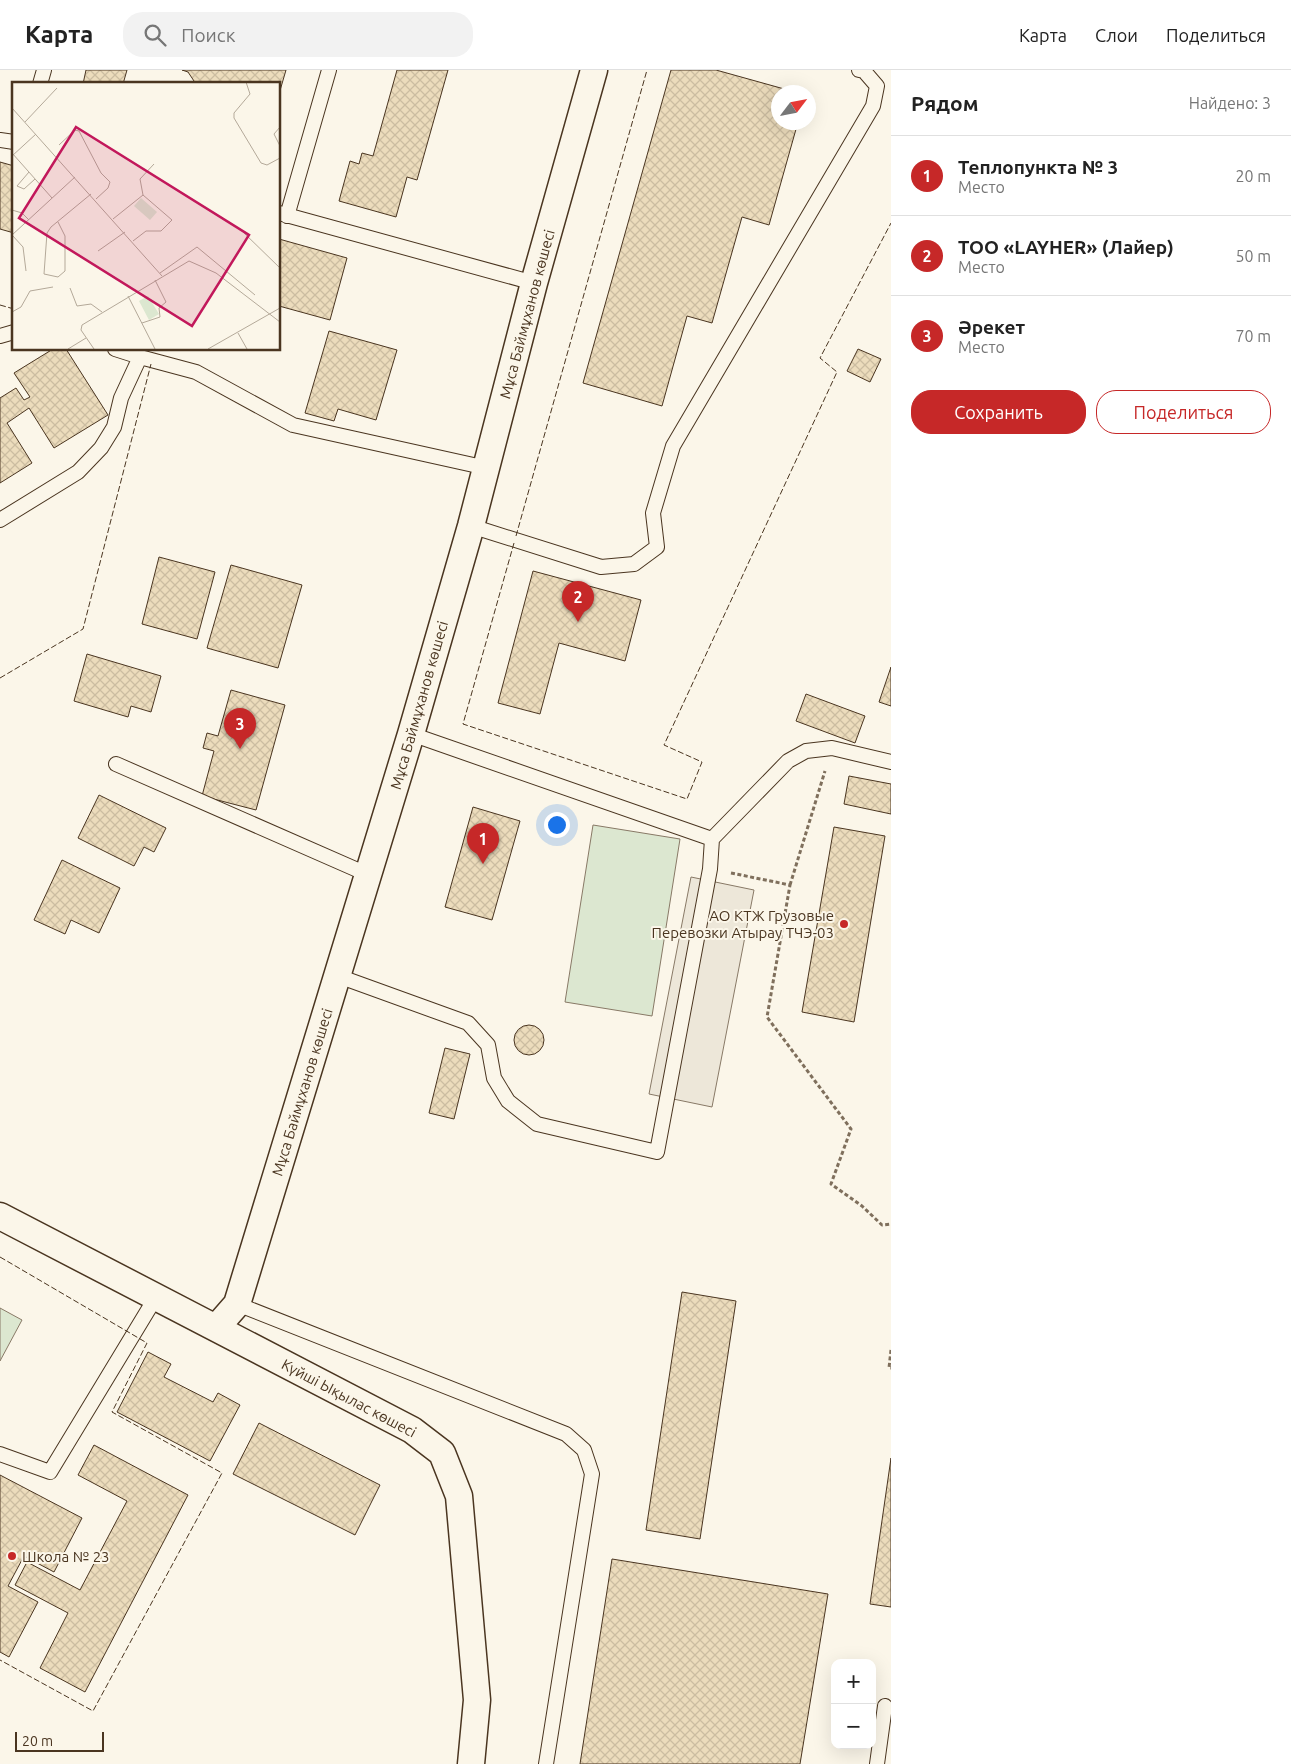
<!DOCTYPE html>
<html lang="ru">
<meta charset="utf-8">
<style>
:root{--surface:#fff;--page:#f2f2f2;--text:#222;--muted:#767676;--line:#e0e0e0;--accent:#c62828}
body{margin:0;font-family:Ubuntu,sans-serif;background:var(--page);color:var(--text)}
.controls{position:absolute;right:15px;bottom:15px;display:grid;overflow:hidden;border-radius:10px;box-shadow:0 5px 20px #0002}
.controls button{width:45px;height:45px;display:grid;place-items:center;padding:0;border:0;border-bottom:1px solid var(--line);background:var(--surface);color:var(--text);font:25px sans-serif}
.compass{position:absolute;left:771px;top:15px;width:45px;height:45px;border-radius:50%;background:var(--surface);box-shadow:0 5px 20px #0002;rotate:58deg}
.scale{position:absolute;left:15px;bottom:12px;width:89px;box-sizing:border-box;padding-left:5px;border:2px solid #4a3520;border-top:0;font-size:14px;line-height:18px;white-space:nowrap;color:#4a3520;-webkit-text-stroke:4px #fbf6e9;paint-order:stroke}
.you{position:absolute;left:556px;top:754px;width:18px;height:18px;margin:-12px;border:4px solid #fff;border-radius:50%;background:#1a73e8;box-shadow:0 0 0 8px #1a73e833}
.badge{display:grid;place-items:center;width:32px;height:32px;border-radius:50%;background:var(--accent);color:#fff;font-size:16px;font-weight:700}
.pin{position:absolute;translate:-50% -41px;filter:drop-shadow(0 1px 2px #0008)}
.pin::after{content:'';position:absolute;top:26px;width:18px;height:15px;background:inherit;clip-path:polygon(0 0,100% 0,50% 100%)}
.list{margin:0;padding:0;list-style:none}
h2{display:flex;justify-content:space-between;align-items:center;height:65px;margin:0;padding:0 20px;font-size:21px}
h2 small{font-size:16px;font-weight:400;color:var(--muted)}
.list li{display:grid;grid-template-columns:32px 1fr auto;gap:15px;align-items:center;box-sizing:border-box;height:80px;padding:0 20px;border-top:1px solid var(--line)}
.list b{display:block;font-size:19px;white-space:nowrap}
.list p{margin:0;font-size:16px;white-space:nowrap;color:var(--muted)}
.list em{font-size:16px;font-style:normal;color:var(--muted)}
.actions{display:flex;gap:10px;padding:15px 20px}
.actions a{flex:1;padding:11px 0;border:1px solid var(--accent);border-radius:20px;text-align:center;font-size:18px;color:var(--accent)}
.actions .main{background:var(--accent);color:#fff}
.icon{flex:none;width:28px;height:28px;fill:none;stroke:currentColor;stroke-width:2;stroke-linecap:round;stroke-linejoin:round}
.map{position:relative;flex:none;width:891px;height:1694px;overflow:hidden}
header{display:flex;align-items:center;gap:30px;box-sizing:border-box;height:70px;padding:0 25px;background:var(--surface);border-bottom:1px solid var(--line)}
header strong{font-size:24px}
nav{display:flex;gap:28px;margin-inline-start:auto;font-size:18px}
.search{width:350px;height:45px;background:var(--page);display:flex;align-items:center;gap:12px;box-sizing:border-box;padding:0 18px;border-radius:20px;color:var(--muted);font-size:19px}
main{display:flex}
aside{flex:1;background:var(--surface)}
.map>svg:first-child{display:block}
</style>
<header>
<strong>Карта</strong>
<div class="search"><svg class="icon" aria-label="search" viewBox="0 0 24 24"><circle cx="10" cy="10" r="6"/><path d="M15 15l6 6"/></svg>Поиск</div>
<nav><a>Карта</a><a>Слои</a><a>Поделиться</a></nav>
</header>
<main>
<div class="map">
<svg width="891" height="1694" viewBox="0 0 891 1694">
<defs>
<pattern id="building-cross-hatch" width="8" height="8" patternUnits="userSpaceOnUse" patternTransform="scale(1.25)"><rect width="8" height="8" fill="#ecdcbc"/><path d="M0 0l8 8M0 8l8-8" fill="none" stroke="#ccbda1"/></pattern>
</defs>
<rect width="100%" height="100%" fill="#fbf6e9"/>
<path fill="#dce7d0" stroke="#887966" d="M593 755 680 769 652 946 565 932Z
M0 1238 22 1250 0 1291Z"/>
<path fill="#ede7d9" stroke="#887966" d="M691 807 754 820 712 1037 649 1024Z"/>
<path fill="url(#building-cross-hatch)" stroke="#4a3520" d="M86 0H127L123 14H83Z
M182 0H286L279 24V14H196L188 2Z
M397 0H448L417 110 407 107 396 147 339 131 350 91 359 94 362 83 373 86Z
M671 0H716L795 22H778V52H798L769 155 742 147 712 253 687 246 662 336 583 313Z
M0 92 14 96V163L0 159Z
M279 169 347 188 330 250 279 236Z
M329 261 397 280 376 350 338 339 334 351 305 343Z
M53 279H66L108 345 54 378 29 338 7 353 32 393 0 413V328L16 318 24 330 30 327 14 303Z
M858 279 881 289 870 312 847 301Z
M159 487 215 502 197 569 142 554Z
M231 495 302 515 278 598 207 578Z
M533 501 641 530 625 591 559 573 540 644 498 633Z
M87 584 161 606 151 642 131 636 128 647 74 631Z
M891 597V636L879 632Z
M231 620 285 635 256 740 202 726 214 681 203 678 207 663 218 666Z
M806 624 865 646 855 673 796 651Z
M849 706 891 714V744L844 734Z
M99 725 166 758 154 782 144 777 134 796 78 768Z
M473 737 520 751 492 850 445 837Z
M834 757 885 766 854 952 802 942Z
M62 790 120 818 99 863 71 850 65 864 34 850Z
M514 970a15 15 0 1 1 30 0a15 15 0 1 1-30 0Z
M445 978 470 984 454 1049 429 1043Z
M682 1222 736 1231 700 1469 646 1460Z
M148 1282 171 1294 164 1307 213 1332 218 1323 240 1335 210 1391 117 1342Z
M259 1353 380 1415 355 1465 233 1404Z
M94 1375 188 1425 85 1622 40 1598 68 1543 15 1515 27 1492 80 1520 127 1431 78 1405Z
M891 1388V1537L870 1534Z
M0 1405 82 1448 54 1502 24 1486 8 1516 38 1532 9 1587 0 1582Z
M612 1489 828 1524 800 1694H580Z"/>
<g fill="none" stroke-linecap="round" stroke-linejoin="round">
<defs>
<path id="service" d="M40 14 44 0
M0 70 14 72
M279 143 534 213
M287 146 329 0
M0 266 14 262
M115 279 140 287 196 302 293 355 487 398
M0 450 78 402 101 378 114 357 121 328 140 287
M471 456 601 497 634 494 657 477 653 443 673 376 873 36 877 16 864 1 859 0
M116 694 369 805
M712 769 788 691 806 681 832 678 891 692
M338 906 468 953 488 975 494 1008 508 1031 537 1054 657 1082 710 799 712 769 411 664
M237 1234 566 1364 584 1380 592 1404 546 1694
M0 1384 50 1402 156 1227
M877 1694 885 1636"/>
<path id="minor" d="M0 1146 412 1360 442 1383 459 1426 477 1630 471 1694
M216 1258 237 1234 411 664 471 456 534 213 594 0"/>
</defs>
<use href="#service" stroke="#4a3520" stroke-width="16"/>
<use href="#minor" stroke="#4a3520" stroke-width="29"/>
<path stroke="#7f6f5c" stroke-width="3" stroke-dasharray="4 2.5" stroke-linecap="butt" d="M731 803 790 815 767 947 851 1059 831 1114 862 1136 882 1155 891 1154
M790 815 825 701
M891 1280 889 1298H891"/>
<use href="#service" stroke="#fbf6e9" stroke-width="14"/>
<use href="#minor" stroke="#fbf6e9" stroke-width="26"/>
<path stroke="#4a3520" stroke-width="1" stroke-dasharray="6 2.5" stroke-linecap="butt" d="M0 235 14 239
M516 466 647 0
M514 473 463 654 687 729 702 692 664 675 837 302 820 288 891 153
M0 608 83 559 151 294
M0 1187 147 1273 112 1342 222 1403 93 1641 0 1590"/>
</g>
<g fill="#c62828" stroke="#fbf6e9" stroke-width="2">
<circle cx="844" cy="854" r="5"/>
<circle cx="12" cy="1486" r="5"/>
</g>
<g text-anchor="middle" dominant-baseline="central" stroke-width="4" stroke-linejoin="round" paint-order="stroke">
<g font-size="15" fill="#4a3520" stroke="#fbf6e9">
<text transform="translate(527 244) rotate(-75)">Мұса Баймұханов көшесі</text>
<text transform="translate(419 635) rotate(-74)">Мұса Баймұханов көшесі</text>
<text transform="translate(302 1022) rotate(-73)">Мұса Баймұханов көшесі</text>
<text transform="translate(349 1328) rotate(28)">Күйші Ықылас көшесі</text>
</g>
<g font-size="15" fill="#4a3520" stroke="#fbf6e9" text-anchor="end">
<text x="834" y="845">АО КТЖ Грузовые<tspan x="834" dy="17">Перевозки Атырау ТЧЭ-03</tspan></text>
<text x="22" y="1486" text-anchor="start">Школа № 23</text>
</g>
</g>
<g transform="translate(12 12)">
<rect width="268" height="268" fill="#fbf6e9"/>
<path d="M129 116 145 130 138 138 122 124ZM136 214 147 232 137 238 127 219Z" fill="#dce7d0"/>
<path fill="none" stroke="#b4a999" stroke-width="1" d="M234 0 238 12 222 31V36L249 81 255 83 268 76M0 26 150 194M13 40 45 6M268 45 262 52 268 64M47 63 63 48 67 49 89 91 98 100 96 106 84 117M0 71 40 116M0 74 24 52M17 90 5 104 12 107 23 97M131 113 128 97 142 82M0 128 10 131 17 138M101 137 131 113 160 138 149 149H134L121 159M46 140 53 154V189L46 195 32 192 35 151 39 145 79 112M231 150 268 186M0 153 63 95M0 153 11 165 14 189M86 169 113 150M148 191 185 165 243 213M58 206 65 224 79 222 90 230M116 214 143 267M0 230 9 225 18 209 41 205M130 241 148 235 147 226 154 220 143 198M226 251 235 267M56 267 74 256M82 267 69 248 70 243 177 179 204 191 268 240M196 267 268 226"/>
<path fill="#c2185b" fill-opacity="0.15" stroke="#c2185b" stroke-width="2.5" d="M64 45 237 153 180 244 7 136Z"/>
<rect width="268" height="268" fill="none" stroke="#4a3520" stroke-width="2.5"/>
</g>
</svg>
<div class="controls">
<button>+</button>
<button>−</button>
</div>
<svg class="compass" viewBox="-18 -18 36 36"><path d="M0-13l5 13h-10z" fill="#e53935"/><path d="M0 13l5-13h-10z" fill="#767676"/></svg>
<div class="scale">20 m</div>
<div class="you"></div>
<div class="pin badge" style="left:483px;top:794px">1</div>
<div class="pin badge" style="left:578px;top:552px">2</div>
<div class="pin badge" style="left:240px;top:679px">3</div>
</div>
<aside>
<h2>Рядом<small>Найдено: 3</small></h2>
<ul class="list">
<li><span class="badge">1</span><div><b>Теплопункта № 3</b><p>Место</p></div><em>20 m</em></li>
<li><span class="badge">2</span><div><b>ТОО «LAYHER» (Лайер)</b><p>Место</p></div><em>50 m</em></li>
<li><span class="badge">3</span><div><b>Әрекет</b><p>Место</p></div><em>70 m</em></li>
</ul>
<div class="actions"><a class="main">Сохранить</a><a>Поделиться</a></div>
</aside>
</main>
